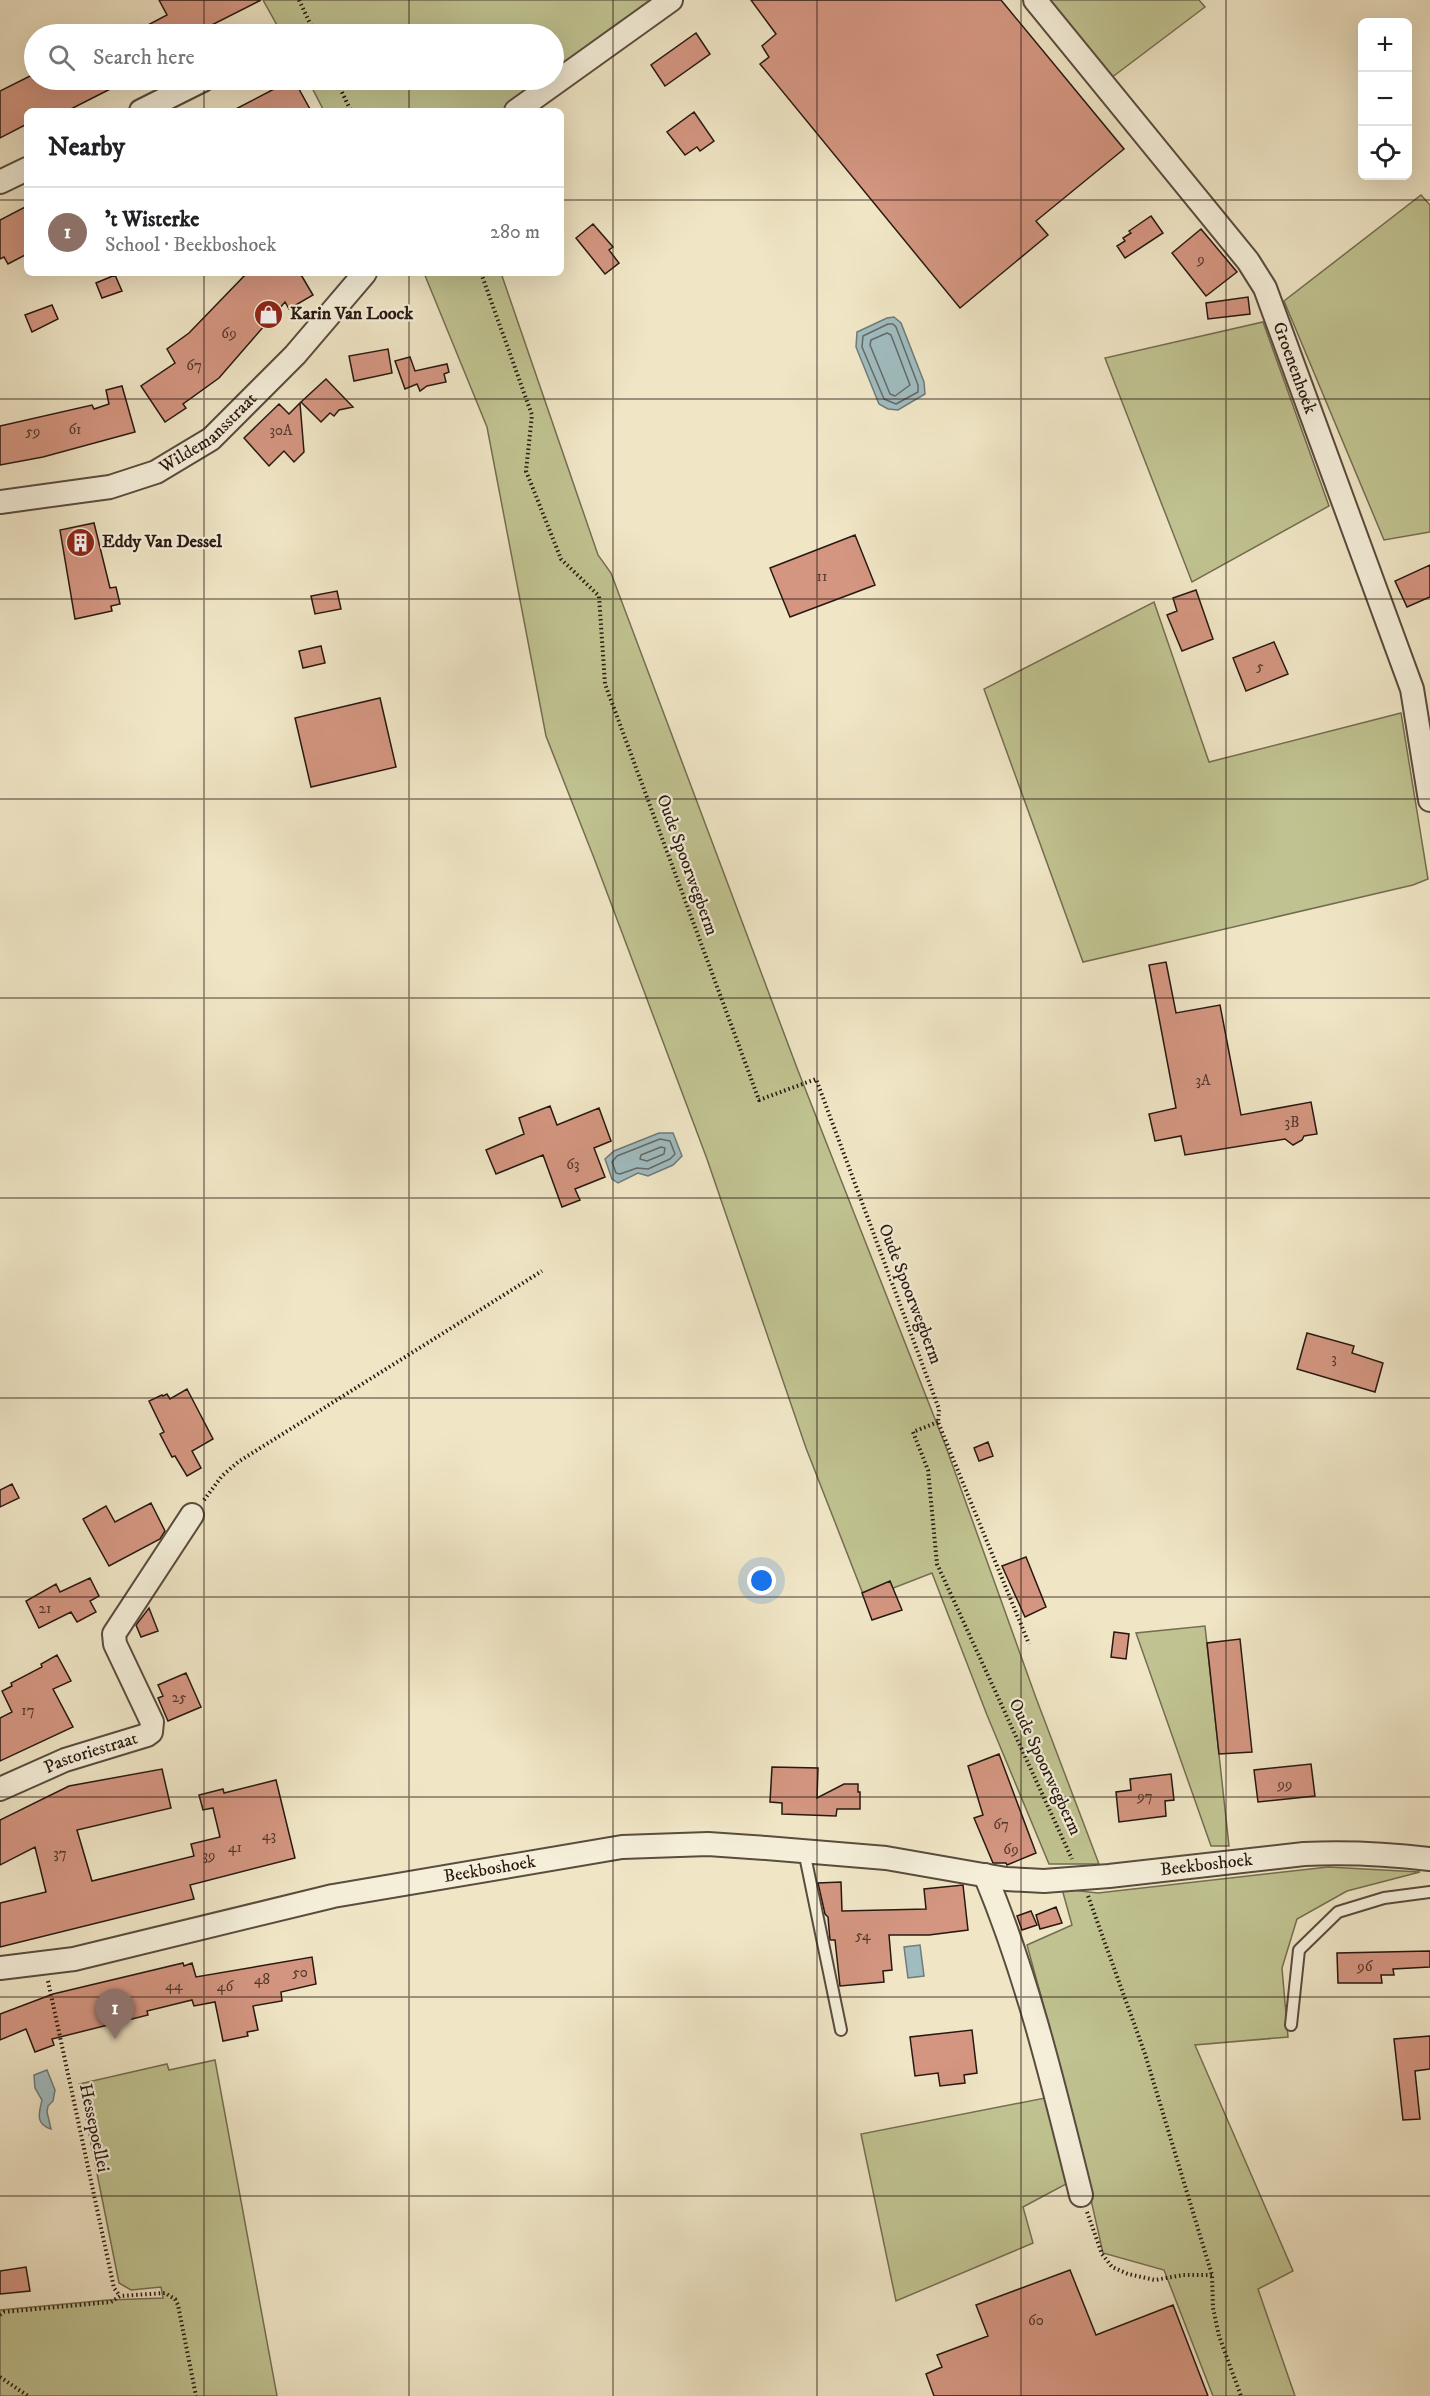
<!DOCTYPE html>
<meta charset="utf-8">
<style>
:root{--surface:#fff;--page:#f6f6f6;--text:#202124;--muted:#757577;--line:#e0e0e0;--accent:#111827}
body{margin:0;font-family:"IM FELL DW Pica",serif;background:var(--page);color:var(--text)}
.controls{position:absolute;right:18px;top:18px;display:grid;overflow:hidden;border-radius:9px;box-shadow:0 6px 24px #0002}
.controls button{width:54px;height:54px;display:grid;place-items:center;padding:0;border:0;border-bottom:2px solid var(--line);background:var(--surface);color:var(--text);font:30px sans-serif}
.you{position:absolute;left:762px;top:1581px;width:21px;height:21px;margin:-15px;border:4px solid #fff;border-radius:50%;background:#1a73e8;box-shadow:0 0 0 9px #1a73e833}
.badge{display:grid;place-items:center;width:39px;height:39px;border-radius:50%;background:var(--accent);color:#fff;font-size:20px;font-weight:700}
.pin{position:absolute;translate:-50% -50px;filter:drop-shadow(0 2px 3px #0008)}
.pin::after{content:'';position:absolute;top:32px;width:21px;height:18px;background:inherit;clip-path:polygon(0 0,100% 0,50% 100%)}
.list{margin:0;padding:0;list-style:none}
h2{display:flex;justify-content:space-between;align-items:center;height:78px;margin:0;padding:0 24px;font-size:26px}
h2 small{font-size:20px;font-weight:400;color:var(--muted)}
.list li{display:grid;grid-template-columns:39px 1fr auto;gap:18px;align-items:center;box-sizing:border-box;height:90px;padding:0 24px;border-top:2px solid var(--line)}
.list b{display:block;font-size:22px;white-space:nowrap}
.list p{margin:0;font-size:20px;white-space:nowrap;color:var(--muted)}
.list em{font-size:20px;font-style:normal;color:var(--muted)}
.icon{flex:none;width:33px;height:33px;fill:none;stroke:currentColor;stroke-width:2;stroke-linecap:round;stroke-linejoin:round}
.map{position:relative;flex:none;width:1430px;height:2396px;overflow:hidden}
.search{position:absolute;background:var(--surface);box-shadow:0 6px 24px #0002;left:24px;top:24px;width:540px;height:66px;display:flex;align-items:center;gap:15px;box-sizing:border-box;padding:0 21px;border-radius:33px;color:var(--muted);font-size:22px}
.panel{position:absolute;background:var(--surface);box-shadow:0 6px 24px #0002;left:24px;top:108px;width:540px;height:168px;border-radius:9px}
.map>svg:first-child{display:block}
</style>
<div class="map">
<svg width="1430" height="2396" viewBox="0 0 1430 2396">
<rect width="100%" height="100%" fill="#f0e6c6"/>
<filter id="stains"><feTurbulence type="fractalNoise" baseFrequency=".00333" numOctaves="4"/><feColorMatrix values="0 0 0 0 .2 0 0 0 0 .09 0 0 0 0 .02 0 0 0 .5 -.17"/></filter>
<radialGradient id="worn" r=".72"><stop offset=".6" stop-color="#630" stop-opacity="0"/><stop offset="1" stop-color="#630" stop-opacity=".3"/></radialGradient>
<path fill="#c0c391" stroke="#746e51" stroke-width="1.5" d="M263 0H652L554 76V34H282Z
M1047 0H1199L1205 7 1111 78Z
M308 80H548L507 111H324Z
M1421 195 1430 205V532L1384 540 1284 301Z
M424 273H501L598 555 611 573 797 1068 946 1447 1036 1698 1099 1864H1049L987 1715 932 1573 865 1599 806 1448 707 1159 594 858 546 736 487 427Z
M1263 322 1329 506 1192 582 1105 358Z
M1154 602 1209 762 1401 713 1428 879 1413 885 1083 962 984 689Z
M1205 1626 1229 1846H1211L1136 1633Z
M1328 1867 1420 1872 1347 1891 1297 1919 1282 1968 1288 2037 1195 2045 1293 2271 1258 2289 1295 2396H1213L1164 2270 1103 2253 1064 2080 1027 1945 1072 1925 1062 1889 1098 1893Z
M215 2060 277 2396H0V2310L108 2300 163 2298 161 2287 131 2290 119 2283 79 2084 167 2064 169 2070Z
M1045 2098 1070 2182 1023 2207 1033 2243 896 2301 861 2134Z"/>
<path fill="#a0bcc0" stroke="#707a7a" stroke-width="1.5" d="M894 317 901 323 924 382 925 394 898 410 888 409 879 404 856 347 857 332 887 318Z
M659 1133H673L682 1156 673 1165 648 1176 638 1173 618 1183 612 1179 605 1159 614 1151Z
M920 1945 924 1976 908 1978 904 1947Z
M47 2070 55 2090 53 2101 48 2106 47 2112 51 2129C35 2124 39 2113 42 2100L35 2088 34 2075Z"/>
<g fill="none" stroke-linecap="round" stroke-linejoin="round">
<path stroke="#646a68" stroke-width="1.5" d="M888 324H893L896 327 918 385V392L896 404 884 399 862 347 863 336Z
M887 333 891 335 910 385 895 396 890 394 870 345 871 340Z
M660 1139 670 1141 675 1154 670 1159 648 1169 637 1168 620 1174 616 1173 612 1162 617 1156Z
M661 1147 665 1148 664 1154 647 1161 640 1159 641 1155Z"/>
</g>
<path fill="#d49681" stroke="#281811" stroke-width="1.5" d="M159 0H261L194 34H131L167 15Z
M751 0H1001L1124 149 1036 221 1048 235 960 308 760 64 769 57 762 46 776 34Z
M696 33 710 54 665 86 651 65Z
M34 74V80H128L67 111H27V124L0 138V91Z
M294 80 311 111H232L278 87Z
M694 112 714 141 700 151 697 147 685 155 667 132Z
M27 206V254L8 264 4 257 0 259V220Z
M1151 216 1163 233 1125 258 1117 246 1125 241 1123 238 1131 233 1129 231Z
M593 224 613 247 609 250 619 263 605 274 576 238Z
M1201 229 1237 272 1206 296 1172 253Z
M247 273H300L313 295 289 309 285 302 219 378 183 404 186 408 165 422 141 386 175 363 167 349 189 333Z
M115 275 122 291 102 298 96 283Z
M1248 297 1250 314 1208 319 1206 303Z
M52 305 58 319 32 332 25 315Z
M388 349 392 373 354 381 349 356Z
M410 357 415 371 447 364 449 372 444 374 446 382 427 386 420 391 417 384 405 389 395 361Z
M326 379 353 407 339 410 334 416 330 413 321 422 301 402Z
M122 386 135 432 43 457 0 465V426L92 405 94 409 109 404 106 390Z
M300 403 304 452 294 462 284 451 269 466 244 438 279 404 289 414Z
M94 523 110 588 116 587 120 604 111 606 112 611 75 619 60 530Z
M855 535 875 585 790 617 770 568Z
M1430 565V597L1407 607 1395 581Z
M1196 590 1213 639 1182 651 1167 615 1177 611 1173 598Z
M337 591 341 609 315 614 311 596Z
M1274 642 1288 674 1246 691 1233 658Z
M321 646 325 663 303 668 299 651Z
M380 698 396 767 311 787 295 718Z
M1166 962 1176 1013 1220 1005 1241 1115 1311 1102 1317 1134 1304 1136 1302 1140 1293 1145 1285 1139 1185 1155 1181 1136 1155 1141 1149 1114 1176 1108 1149 965Z
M550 1106 557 1125 599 1108 611 1141 594 1148 605 1177 575 1189 580 1200 562 1207 543 1155 496 1174 486 1150 524 1134 519 1118Z
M1307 1333 1354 1346 1352 1353 1383 1363 1375 1392 1297 1369Z
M187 1389 213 1439 192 1451 201 1468 187 1476 175 1456 172 1457 160 1434 164 1432 149 1401 162 1395 163 1396 167 1394 170 1399Z
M988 1442 993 1456 979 1461 974 1448Z
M12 1484 19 1498 0 1507V1490Z
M151 1503 165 1531 160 1539 109 1566 83 1519 106 1506 115 1522Z
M1026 1557 1046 1607 1025 1617 1002 1566Z
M90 1578 99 1596 90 1601 96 1612 77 1622 71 1612 39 1628 26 1601 56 1584 60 1592Z
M890 1581 902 1610 872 1620 862 1593Z
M149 1608 158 1631 141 1637 136 1625Z
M1114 1632 1129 1634 1126 1659 1111 1657Z
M1240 1639 1252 1752 1219 1754 1207 1643Z
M57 1655 71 1681 53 1689 73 1727 0 1761V1718L12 1712 2 1691 12 1686 11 1683 42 1667 41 1664Z
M186 1673 201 1707 168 1721 158 1698 163 1696 158 1685Z
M999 1754 1036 1853 1007 1865 1006 1863H993L974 1818 983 1815 968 1766Z
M1311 1764 1315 1796 1258 1802 1254 1770Z
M772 1767 818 1768 817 1798 844 1784H858V1792H860V1809H837L836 1816 782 1814V1803L770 1802Z
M162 1769 171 1808 77 1830 92 1881 194 1856 191 1844 220 1837 213 1808 203 1810 199 1795 223 1789 224 1793 276 1780 295 1858 190 1885 194 1899 0 1947V1903L46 1892 35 1847 0 1865V1820L69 1786Z
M1171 1774 1174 1800 1165 1801 1166 1816 1119 1822 1116 1792 1131 1790 1130 1779Z
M841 1882 842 1911 926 1909 924 1889 963 1885 968 1930 929 1935H889L892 1970 883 1971 884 1982 840 1986 835 1940H830L828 1917 825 1914 818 1883Z
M1056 1907 1062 1923 1040 1929 1036 1915Z
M1031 1911 1037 1925 1022 1930 1017 1916Z
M1430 1951V1967L1393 1969 1394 1975H1381L1382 1983H1338L1337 1953Z
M312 1957 316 1984 281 1992 282 2001 253 2006 258 2030 247 2032 248 2036 223 2041 215 2002 194 2006 192 2000 147 2011 148 2015 52 2039 54 2045 35 2052 26 2029 0 2040V2014L53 1994 183 1963 184 1966 192 1963 196 1977Z
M972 2030 977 2073 964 2075 965 2083 940 2086 938 2073 915 2076 910 2037Z
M1430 2036V2069L1415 2071 1420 2119 1403 2120 1394 2039Z
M26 2267 30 2291 0 2294V2271Z
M1070 2270 1096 2335 1173 2305 1208 2396H934L926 2374 942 2367 937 2355 988 2336 976 2305Z"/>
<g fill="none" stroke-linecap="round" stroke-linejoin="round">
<defs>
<path id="service" d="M804 1851 841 2030
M1291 2025 1299 1950 1338 1912 1384 1898 1430 1892"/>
<g id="minor">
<path id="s1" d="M1035 0 1248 261 1265 288 1412 689 1430 800"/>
<path d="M141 111 203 80"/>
<path d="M516 111 671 0"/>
<path d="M0 182 27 169"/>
<path id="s2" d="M0 502 110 487 156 472 211 439 295 355 365 273"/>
<path id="s3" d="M0 1789 65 1760 147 1735 151 1732 152 1722 115 1644 114 1634 192 1515"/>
<path d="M985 1875C1028 1978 1054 2087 1081 2195"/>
<path id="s4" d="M0 1968 74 1959 333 1896 622 1847 708 1844 766 1848 886 1858 1006 1879 1044 1881 1109 1876 1304 1854C1346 1852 1388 1854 1430 1859"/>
</g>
</defs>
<use href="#service" stroke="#5a4c3e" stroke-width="14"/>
<use href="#minor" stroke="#5a4c3e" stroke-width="26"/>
<path stroke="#281811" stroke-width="4" stroke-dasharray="1.5 3" stroke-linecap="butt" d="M299 0 315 34
M293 34 311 26
M336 80 351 111
M481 273 532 415 526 471 561 559 599 596 605 684 759 1100 816 1079 939 1409 938 1422 1029 1644
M938 1422 913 1432 928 1470 937 1564 1072 1859
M204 1500 222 1476 238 1462 542 1271
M1088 1896 1145 2054 1212 2275 1213 2308 1219 2336 1241 2396
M48 1981 114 2288 120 2296
M1087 2212 1102 2254 1112 2267 1128 2274 1155 2280 1183 2275H1212
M0 2315 4 2312 111 2302 120 2296 165 2293 175 2299 178 2305 196 2396
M0 2377 28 2396"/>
<use href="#service" stroke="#f5efda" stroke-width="10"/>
<use href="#minor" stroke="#f5efda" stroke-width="22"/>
</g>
<path fill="none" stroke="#281811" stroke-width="1.5" stroke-opacity="0.55" d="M204 0V34M409 0V34M613 0V2396M817 0V2396M1021 0V2396M1226 0V2396M204 80V111M409 80V111M0 200H27M561 200H1430M204 273V2396M409 273V2396M0 399H1430M0 599H1430M0 799H1430M0 998H1430M0 1198H1430M0 1398H1430M0 1597H1430M0 1797H1430M0 1997H1430M0 2196H1430"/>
<defs>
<symbol id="shop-disc" viewBox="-11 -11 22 22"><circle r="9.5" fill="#8f2418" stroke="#f5efda"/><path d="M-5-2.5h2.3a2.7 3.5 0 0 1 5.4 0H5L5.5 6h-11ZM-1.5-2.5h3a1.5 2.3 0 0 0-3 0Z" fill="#fff"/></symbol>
<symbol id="building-disc" viewBox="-11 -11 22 22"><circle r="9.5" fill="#8f2418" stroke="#f5efda"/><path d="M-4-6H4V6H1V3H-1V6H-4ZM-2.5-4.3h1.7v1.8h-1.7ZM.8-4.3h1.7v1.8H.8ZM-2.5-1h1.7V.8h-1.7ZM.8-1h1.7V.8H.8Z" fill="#fff"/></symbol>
</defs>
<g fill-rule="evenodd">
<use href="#shop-disc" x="252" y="298" width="33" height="33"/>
<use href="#building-disc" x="64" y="526" width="33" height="33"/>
</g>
<g text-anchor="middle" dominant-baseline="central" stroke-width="4.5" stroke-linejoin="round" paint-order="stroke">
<g font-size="15" fill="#53382d">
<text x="1201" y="259">9</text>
<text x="229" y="333">69</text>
<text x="194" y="365">67</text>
<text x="75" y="429">61</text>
<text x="281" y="430">30A</text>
<text x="33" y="431">59</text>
<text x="822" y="576">11</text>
<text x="1260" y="666">5</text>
<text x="1203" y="1080">3A</text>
<text x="1292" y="1122">3B</text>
<text x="573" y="1164">63</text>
<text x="1334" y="1358">3</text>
<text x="45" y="1608">21</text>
<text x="179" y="1697">25</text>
<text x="28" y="1710">17</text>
<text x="1285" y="1784">99</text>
<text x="1145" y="1796">97</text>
<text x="1001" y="1824">67</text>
<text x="269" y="1835">43</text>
<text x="235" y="1847">41</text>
<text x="1011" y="1849">69</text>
<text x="60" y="1853">37</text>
<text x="209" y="1855">39</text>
<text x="863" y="1935">54</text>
<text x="1365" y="1966">96</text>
<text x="300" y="1972">50</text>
<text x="262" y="1979">48</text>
<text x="174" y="1985">44</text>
<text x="225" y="1986">46</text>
<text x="1036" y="2320">60</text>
</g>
<g font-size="18" font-weight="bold" fill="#281811" stroke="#f5efda" text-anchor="start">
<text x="290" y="314">Karin Van Loock</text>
<text x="102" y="542">Eddy Van Dessel</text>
</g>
<g font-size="18" fill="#281811" stroke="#f5efda">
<text stroke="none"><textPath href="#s1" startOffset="454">Groenenhoek</textPath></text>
<text stroke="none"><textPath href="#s2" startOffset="225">Wildemansstraat</textPath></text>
<text transform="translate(687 865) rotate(70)">Oude Spoorwegberm</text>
<text transform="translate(910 1294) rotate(69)">Oude Spoorwegberm</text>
<text stroke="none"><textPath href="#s3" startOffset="98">Pastoriestraat</textPath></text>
<text transform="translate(1045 1767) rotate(65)">Oude Spoorwegberm</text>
<text stroke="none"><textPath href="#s4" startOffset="1222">Beekboshoek</textPath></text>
<text stroke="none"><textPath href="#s4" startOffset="500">Beekboshoek</textPath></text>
<text transform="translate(94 2128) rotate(78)">Hessepoellei</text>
</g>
</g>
<rect width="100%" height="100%" filter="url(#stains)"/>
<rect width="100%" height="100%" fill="url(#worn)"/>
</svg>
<div class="controls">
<button>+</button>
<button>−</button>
<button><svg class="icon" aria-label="locate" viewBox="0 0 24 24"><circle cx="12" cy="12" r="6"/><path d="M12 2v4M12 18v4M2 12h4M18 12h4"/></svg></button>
</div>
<div class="you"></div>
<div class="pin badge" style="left:115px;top:2039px;background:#8d6e63">1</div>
<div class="search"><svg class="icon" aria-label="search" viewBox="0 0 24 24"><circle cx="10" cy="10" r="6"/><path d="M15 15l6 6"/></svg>Search here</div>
<section class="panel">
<h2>Nearby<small></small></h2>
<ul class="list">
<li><span class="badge" style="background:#8d6e63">1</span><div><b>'t Wisterke</b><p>School · Beekboshoek</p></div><em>280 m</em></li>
</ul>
</section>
</div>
